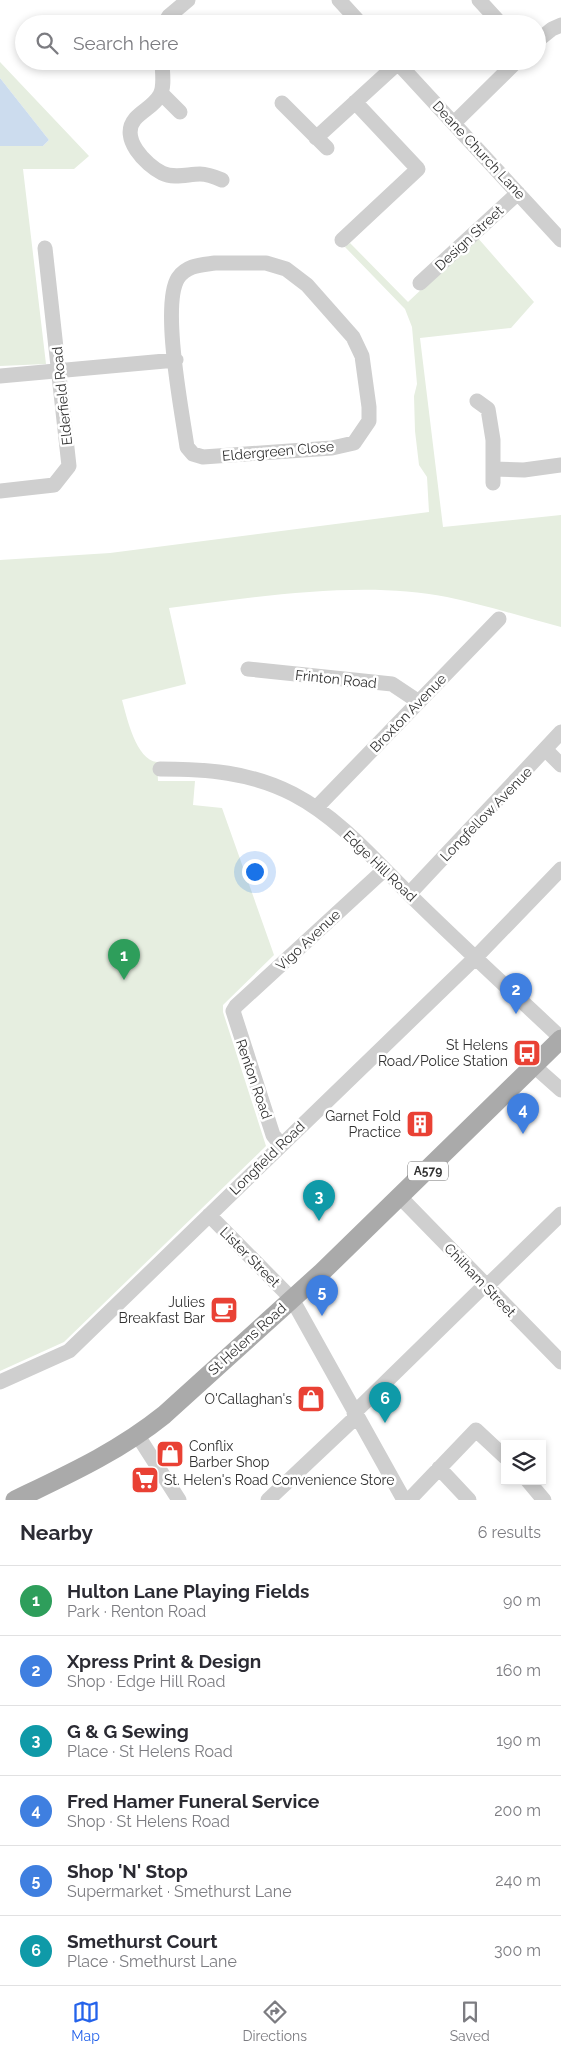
<!DOCTYPE html>
<meta charset="utf-8">
<style>
:root{--surface:#fff;--page:#f7f7f7;--text:#2b2b33;--muted:#7c7c81;--line:#e1e1e2;--accent:#2563eb}
body{margin:0;font-family:Raleway,sans-serif;background:var(--page);color:var(--text)}
.controls{position:absolute;right:15px;bottom:15px;display:grid;overflow:hidden;border-radius:0px;box-shadow:0 2px 8px #0003}
.controls button{width:45px;height:45px;display:grid;place-items:center;padding:0;border:0;border-bottom:1px solid var(--line);background:var(--surface);color:var(--text);font:25px sans-serif}
.you{position:absolute;left:254px;top:871px;width:18px;height:18px;margin:-12px;border:4px solid #fff;border-radius:50%;background:#1a73e8;box-shadow:0 0 0 8px #1a73e833}
.badge{display:grid;place-items:center;width:32px;height:32px;border-radius:50%;background:var(--accent);color:#fff;font-size:16px;font-weight:700}
.pin{position:absolute;translate:-50% -41px;filter:drop-shadow(0 1px 2px #0008)}
.pin::after{content:'';position:absolute;top:26px;width:18px;height:15px;background:inherit;clip-path:polygon(0 0,100% 0,50% 100%)}
.list{margin:0;padding:0;list-style:none}
h2{display:flex;justify-content:space-between;align-items:center;height:65px;margin:0;padding:0 20px;font-size:21px}
h2 small{font-size:16px;font-weight:400;color:var(--muted)}
.list li{display:grid;grid-template-columns:32px 1fr auto;gap:15px;align-items:center;box-sizing:border-box;height:70px;padding:0 20px;border-top:1px solid var(--line)}
.list b{display:block;font-size:19px;white-space:nowrap}
.list p{margin:0;font-size:16px;white-space:nowrap;color:var(--muted)}
.list em{font-size:16px;font-style:normal;color:var(--muted)}
.icon{flex:none;width:28px;height:28px;fill:none;stroke:currentColor;stroke-width:2;stroke-linecap:round;stroke-linejoin:round}
.map{position:relative;flex:none;width:561px;height:1500px;overflow:hidden}
.search{position:absolute;background:var(--surface);box-shadow:0 2px 8px #0003;left:15px;right:15px;top:15px;height:55px;display:flex;align-items:center;gap:12px;box-sizing:border-box;padding:0 18px;border-radius:28px;color:var(--muted);font-size:19px}
.sheet{height:485px;background:var(--surface)}
nav{display:flex;justify-content:space-around;align-items:center;box-sizing:border-box;height:70px;border-top:1px solid var(--line);background:var(--surface);font-size:14px;color:var(--muted)}
nav a{display:grid;justify-items:center;gap:2px}
nav .on{color:var(--accent)}
.map>svg:first-child{display:block}
</style>
<div class="map">
<svg width="561" height="1500" viewBox="0 0 561 1500">
<rect width="100%" height="100%" fill="#fff"/>
<path fill="#e6eee0" d="M0 62 89 156 74 169H23L46 364 0 366V146H43L49 140 0 78Z
M477 237 534 302 511 328 420 338 443 527 561 515V627C523 617 485 605 447 597 362 580 255 597 169 608L186 684 122 700C127 718 136 760 157 762L158 781H195L193 805 222 808 274 955 223 1005V1012L266 1146 64 1342 0 1371V560L110 553 429 512 427 477 419 465 415 431 414 396 417 384 412 327 405 309 345 247 350 243 408 302Z"/>
<path fill="#ccdcee" d="M0 78 49 140 43 146H0Z"/>
<g fill="none" stroke-linecap="round" stroke-linejoin="round">
<path stroke="#cfcfcf" stroke-width="15" d="M339 0 361 24
M479 0 501 24
M164 24 169 16 188 0
M537 41 552 29 561 25
M162 61C162 71 165 86 160 95 154 106 143 110 135 119 119 138 146 165 162 173 174 179 188 174 200 174 207 174 215 177 222 180
M396 61 561 240
M161 93 180 112
M282 103 327 148
M454 123 517 61
M316 138 398 63
M342 240 418 169 355 102
M215 263H266L286 269 307 285 353 337 362 356 369 407V421L354 443 332 448 203 457 193 454 187 447C182 412 161 305 178 278 187 265 201 265 215 263Z
M420 283 518 193
M0 376 176 360
M477 401 488 409 493 440V483
M493 469 524 470 561 465
M0 491 54 485 69 466 45 248
M248 669 392 684 419 702
M546 750 561 765
M160 769C207 769 250 772 293 794 341 819 377 863 415 900 463 947 512 992 561 1038
M317 807 499 619
M409 894 561 732
M534 1066 561 1090
M281 1145 273 1135 233 1011 236 1006 384 870
M400 1197 561 1362
M209 1215 292 1299 404 1500
M487 1286 561 1214
M0 1382 69 1351 475 958 561 869
M354 1413 485 1285
M138 1436 179 1500
M439 1468 469 1500
M528 1481 544 1500
M268 1500 356 1417
M409 1500 476 1430 505 1457"/>
<path stroke="#aaa" stroke-width="19" d="M15 1500C67 1475 118 1452 164 1415L322 1272 561 1039"/>
</g>
<defs>
<symbol id="bus-square" viewBox="-11 -11 22 22"><rect x="-9" y="-9" width="18" height="18" rx="4" fill="#e94134" stroke="#fff"/><path d="M-5-6H5V4H4V6H2V4H-2V6H-4V4H-5ZM-3.5-4V0h7V-4ZM-3.5 1.2v1.5H-2V1.2ZM2 1.2v1.5H3.5V1.2Z" fill="#fff"/></symbol>
<symbol id="building-square" viewBox="-11 -11 22 22"><rect x="-9" y="-9" width="18" height="18" rx="4" fill="#e94134" stroke="#fff"/><path d="M-4-6H4V6H1V3H-1V6H-4ZM-2.5-4.3h1.7v1.8h-1.7ZM.8-4.3h1.7v1.8H.8ZM-2.5-1h1.7V.8h-1.7ZM.8-1h1.7V.8H.8Z" fill="#fff"/></symbol>
<symbol id="cafe-square" viewBox="-11 -11 22 22"><rect x="-9" y="-9" width="18" height="18" rx="4" fill="#e94134" stroke="#fff"/><path d="M-5.5-4.5H6V0H3Q3 3.5 0 3.5H-2.5Q-5.5 3.5-5.5 0ZM3-3.2v2h1.7v-2ZM-6 4.5H4V6H-6Z" fill="#fff"/></symbol>
<symbol id="shop-square" viewBox="-11 -11 22 22"><rect x="-9" y="-9" width="18" height="18" rx="4" fill="#e94134" stroke="#fff"/><path d="M-5-2.5h2.3a2.7 3.5 0 0 1 5.4 0H5L5.5 6h-11ZM-1.5-2.5h3a1.5 2.3 0 0 0-3 0Z" fill="#fff"/></symbol>
<symbol id="supermarket-square" viewBox="-11 -11 22 22"><rect x="-9" y="-9" width="18" height="18" rx="4" fill="#e94134" stroke="#fff"/><path d="M-6-5.5h2.5l.6 2H6L4.5 2H-2.5L-4.4-4H-6ZM-1.5 3.2a1.3 1.3 0 1 0 .1 0ZM3 3.2a1.3 1.3 0 1 0 .1 0Z" fill="#fff"/></symbol>
</defs>
<g fill-rule="evenodd">
<use href="#bus-square" x="511" y="1037" width="32" height="32"/>
<use href="#building-square" x="404" y="1108" width="32" height="32"/>
<use href="#cafe-square" x="208" y="1294" width="32" height="32"/>
<use href="#shop-square" x="295" y="1383" width="32" height="32"/>
<use href="#shop-square" x="154" y="1438" width="32" height="32"/>
<use href="#supermarket-square" x="129" y="1464" width="32" height="32"/>
</g>
<g text-anchor="middle" dominant-baseline="central" stroke-width="5" stroke-linejoin="round" paint-order="stroke">
<rect fill="#fff" stroke="#707070" stroke-width="1" x="408" y="1161.5" width="40" height="19" rx="4"/>
<g font-size="12" font-weight="bold" fill="#323232">
<text x="428" y="1171">A579</text>
</g>
<g font-size="14" fill="#323232" stroke="#fff">
<text transform="translate(479 150) rotate(47)">Deane Church Lane</text>
<text transform="translate(469 238) rotate(-43)">Design Street</text>
<text transform="translate(62 396) rotate(-96)">Elderfield Road</text>
<text transform="translate(278 451) rotate(-5)">Eldergreen Close</text>
<text transform="translate(336 679) rotate(6)">Frinton Road</text>
<text transform="translate(408 713) rotate(-46)">Broxton Avenue</text>
<text transform="translate(486 814) rotate(-46)">Longfellow Avenue</text>
<text transform="translate(380 866) rotate(44)">Edge Hill Road</text>
<text transform="translate(308 940) rotate(-43)">Vigo Avenue</text>
<text transform="translate(254 1079) rotate(71)">Renton Road</text>
<text transform="translate(267 1158) rotate(-44)">Longfield Road</text>
<text transform="translate(250 1257) rotate(45)">Lister Street</text>
<text transform="translate(480 1280) rotate(46)">Chilham Street</text>
<text transform="translate(247 1339) rotate(-42)">St Helens Road</text>
</g>
<g font-size="14" fill="#323232" stroke="#fff" text-anchor="end">
<text x="508" y="1045">St Helens<tspan x="508" dy="16">Road/Police Station</tspan></text>
<text x="401" y="1116">Garnet Fold<tspan x="401" dy="16">Practice</tspan></text>
<text x="205" y="1302">Julies<tspan x="205" dy="16">Breakfast Bar</tspan></text>
<text x="292" y="1399">O'Callaghan's</text>
<text x="189" y="1446" text-anchor="start">Conflix<tspan x="189" dy="16">Barber Shop</tspan></text>
<text x="164" y="1480" text-anchor="start">St. Helen's Road Convenience Store</text>
</g>
</g>
</svg>
<div class="controls">
<button><svg class="icon" aria-label="layers" viewBox="0 0 24 24"><path d="M12 4l9 5-9 5-9-5zM3 14l9 5 9-5"/></svg></button>
</div>
<div class="you"></div>
<div class="pin badge" style="left:124px;top:980px;background:#2e9e5b">1</div>
<div class="pin badge" style="left:516px;top:1014px;background:#3f7fe0">2</div>
<div class="pin badge" style="left:319px;top:1221px;background:#0f9aa8">3</div>
<div class="pin badge" style="left:523px;top:1134px;background:#3f7fe0">4</div>
<div class="pin badge" style="left:322px;top:1316px;background:#3f7fe0">5</div>
<div class="pin badge" style="left:385px;top:1423px;background:#0f9aa8">6</div>
<div class="search"><svg class="icon" aria-label="search" viewBox="0 0 24 24"><circle cx="10" cy="10" r="6"/><path d="M15 15l6 6"/></svg>Search here</div>
</div>
<section class="sheet">
<h2>Nearby<small>6 results</small></h2>
<ul class="list">
<li><span class="badge" style="background:#2e9e5b">1</span><div><b>Hulton Lane Playing Fields</b><p>Park · Renton Road</p></div><em>90 m</em></li>
<li><span class="badge" style="background:#3f7fe0">2</span><div><b>Xpress Print &amp; Design</b><p>Shop · Edge Hill Road</p></div><em>160 m</em></li>
<li><span class="badge" style="background:#0f9aa8">3</span><div><b>G &amp; G Sewing</b><p>Place · St Helens Road</p></div><em>190 m</em></li>
<li><span class="badge" style="background:#3f7fe0">4</span><div><b>Fred Hamer Funeral Service</b><p>Shop · St Helens Road</p></div><em>200 m</em></li>
<li><span class="badge" style="background:#3f7fe0">5</span><div><b>Shop 'N' Stop</b><p>Supermarket · Smethurst Lane</p></div><em>240 m</em></li>
<li><span class="badge" style="background:#0f9aa8">6</span><div><b>Smethurst Court</b><p>Place · Smethurst Lane</p></div><em>300 m</em></li>
</ul>
</section>
<nav>
<a class="on"><svg class="icon" aria-label="map" viewBox="0 0 24 24"><path d="M3 6l6-2 6 2 6-2v14l-6 2-6-2-6 2zM9 4v14M15 6v14"/></svg>Map</a>
<a><svg class="icon" aria-label="directions" viewBox="0 0 24 24"><path d="M12 3l9 9-9 9-9-9zM9 14v-3h6M13 9l2 2-2 2"/></svg>Directions</a>
<a><svg class="icon" aria-label="saved" viewBox="0 0 24 24"><path d="M7 4h10v16l-5-4-5 4z"/></svg>Saved</a>
</nav>
